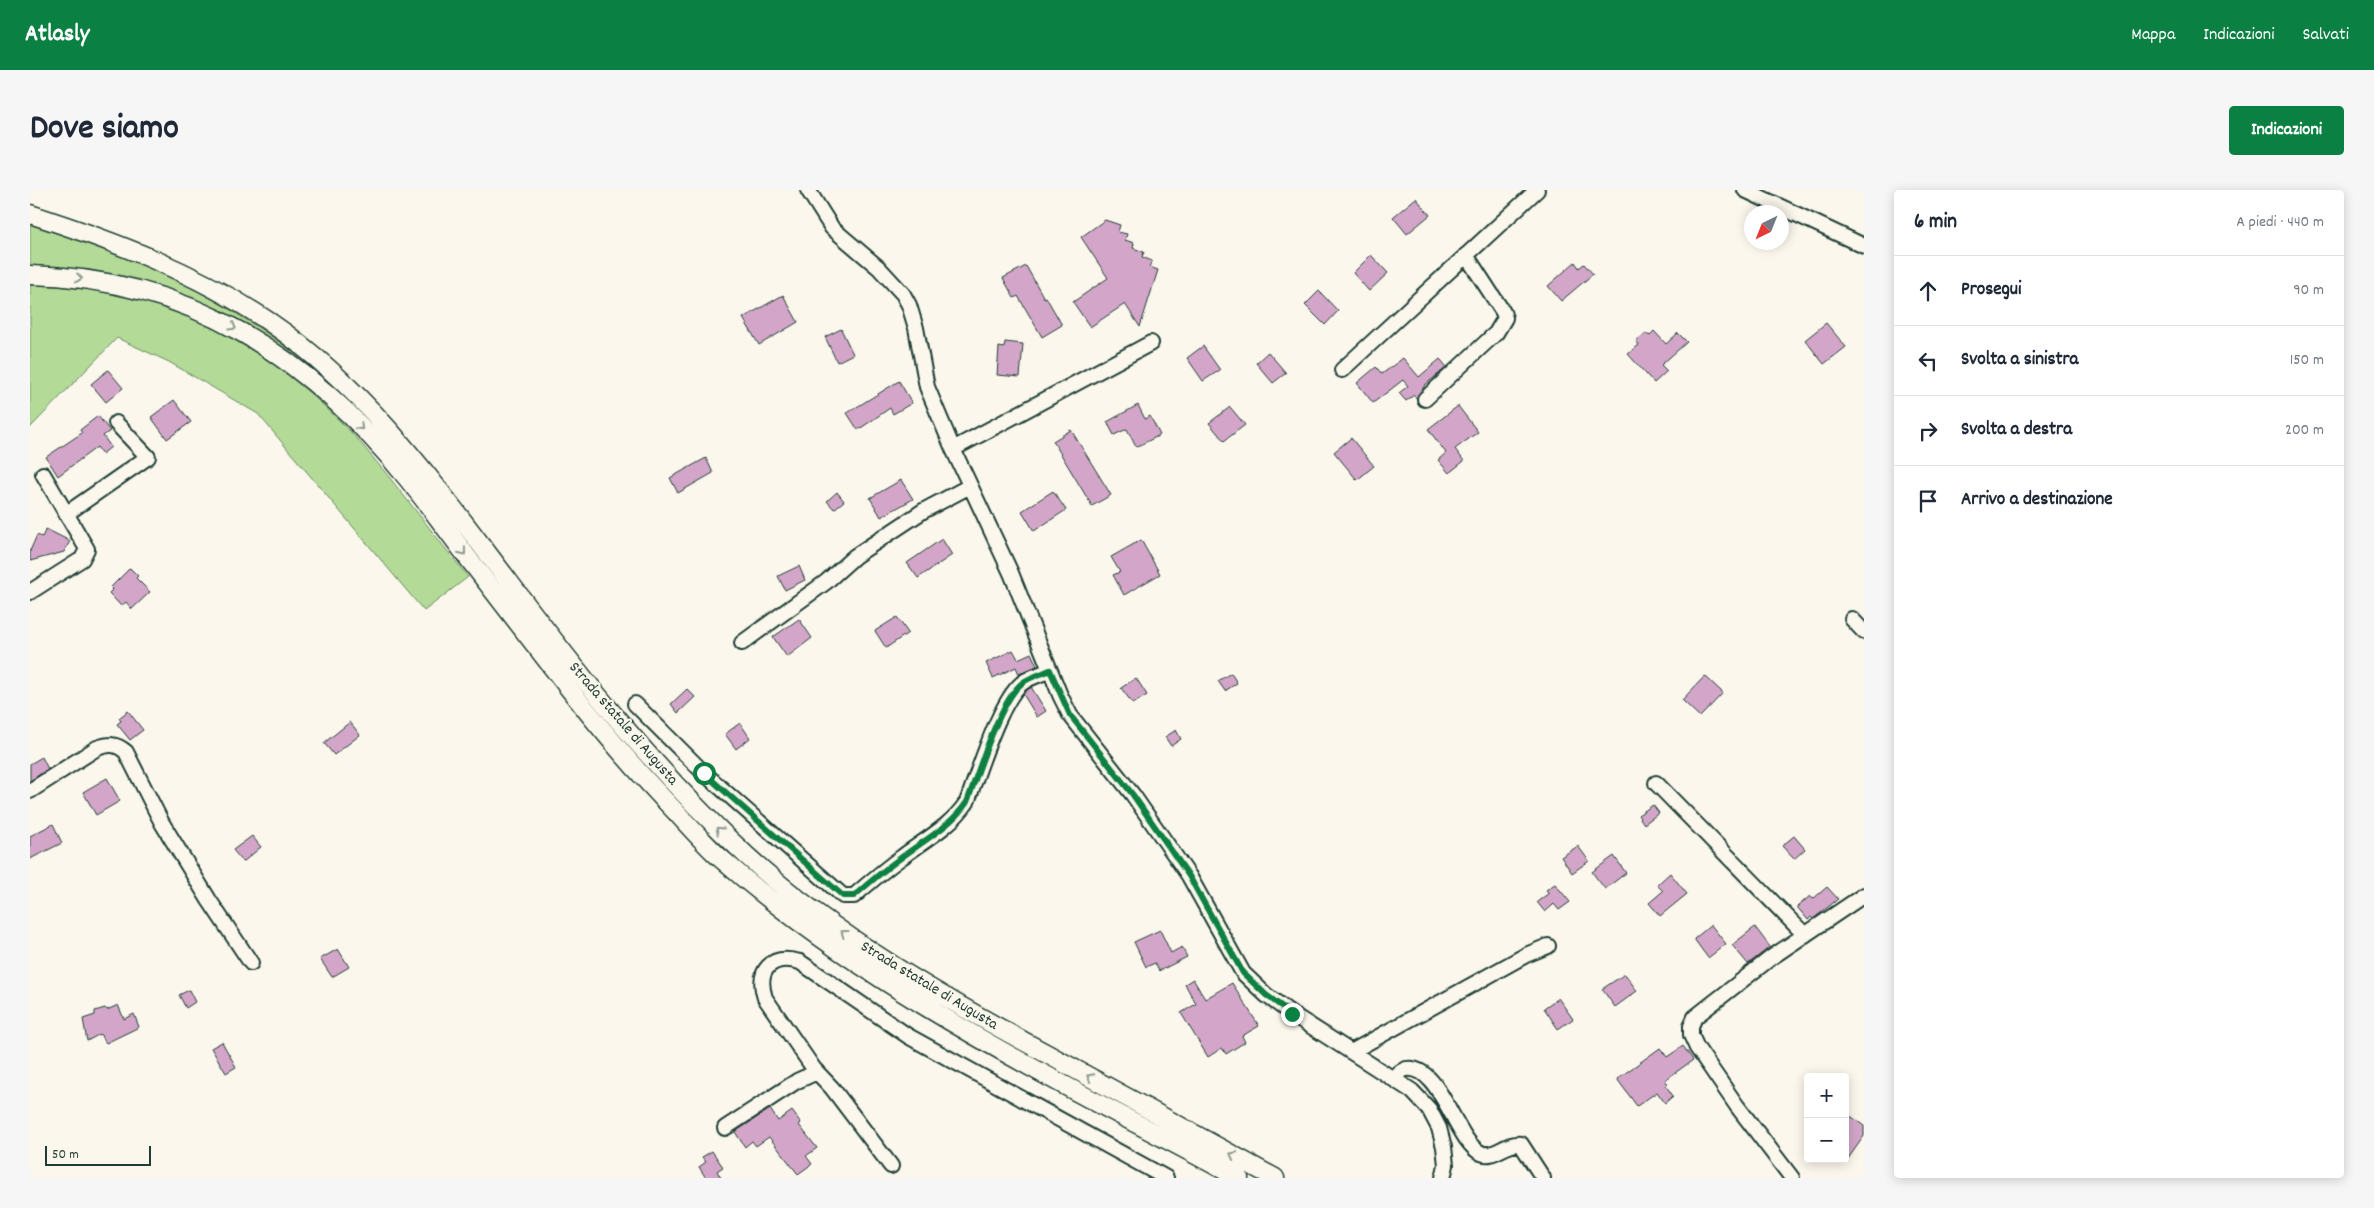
<!DOCTYPE html>
<html lang="it">
<meta charset="utf-8">
<style>
:root{--surface:#fff;--page:#f6f6f7;--text:#1f2937;--muted:#747a83;--line:#e0e1e3;--accent:#0b8043}
body{margin:0;font-family:Dekko,sans-serif;background:var(--page);color:var(--text)}
.controls{position:absolute;right:15px;bottom:15px;display:grid;overflow:hidden;border-radius:5px;box-shadow:0 2px 12px #0003}
.controls button{width:45px;height:45px;display:grid;place-items:center;padding:0;border:0;border-bottom:1px solid var(--line);background:var(--surface);color:var(--text);font:25px sans-serif}
.compass{position:absolute;left:1714px;top:15px;width:45px;height:45px;border-radius:50%;background:var(--surface);box-shadow:0 2px 12px #0003;rotate:223deg}
.scale{position:absolute;left:15px;bottom:12px;width:106px;box-sizing:border-box;padding-left:5px;border:2px solid #1f3d34;border-top:0;font-size:14px;line-height:18px;white-space:nowrap;color:#1f3d34;-webkit-text-stroke:4px #fbf7ec;paint-order:stroke}
.stop{position:absolute;width:15px;height:15px;margin:-11px;border:4px solid #0b8043;border-radius:50%;background:#fff}
.stop.end{background:#0b8043;border-color:#fff;box-shadow:0 1px 5px #0008}
.list{margin:0;padding:0;list-style:none}
h2{display:flex;justify-content:space-between;align-items:center;height:65px;margin:0;padding:0 20px;font-size:21px}
h2 small{font-size:16px;font-weight:400;color:var(--muted)}
.list li{display:grid;grid-template-columns:32px 1fr auto;gap:15px;align-items:center;box-sizing:border-box;height:70px;padding:0 20px;border-top:1px solid var(--line)}
.list b{display:block;font-size:19px;white-space:nowrap}
.list em{font-size:16px;font-style:normal;color:var(--muted)}
.icon{flex:none;width:28px;height:28px;fill:none;stroke:currentColor;stroke-width:2;stroke-linecap:round;stroke-linejoin:round}
.map{position:relative;flex:none;width:1834px;height:988px;overflow:hidden;border-radius:5px}
header{display:flex;align-items:center;gap:30px;box-sizing:border-box;height:70px;padding:0 25px;background:var(--accent);color:#fff}
header strong{font-size:24px}
nav{display:flex;gap:28px;margin-inline-start:auto;font-size:18px}
.intro{display:flex;align-items:center;justify-content:space-between;box-sizing:border-box;height:120px;padding:0 30px}
h1{margin:0;font-size:35px}
.button{padding:12px 22px;border-radius:5px;background:var(--accent);color:#fff;font-size:18px;font-weight:700}
main{display:flex;gap:30px;padding:0 30px}
aside{flex:1;background:var(--surface);border-radius:5px;box-shadow:0 2px 12px #0003}
.map>svg:first-child{display:block}
</style>
<header>
<strong>Atlasly</strong>
<nav><a>Mappa</a><a>Indicazioni</a><a>Salvati</a></nav>
</header>
<div class="intro"><h1>Dove siamo</h1><a class="button">Indicazioni</a></div>
<main>
<div class="map">
<svg width="1834" height="988" viewBox="0 0 1834 988">
<rect width="100%" height="100%" fill="#fbf7ec"/>
<filter id="ink" filterUnits="userSpaceOnUse"><feTurbulence type="fractalNoise" baseFrequency=".02" numOctaves="2"/><feDisplacementMap in="SourceGraphic" scale="10" xChannelSelector="R" yChannelSelector="G"/><feConvolveMatrix kernelMatrix="1 2 1 2 8 2 1 2 1" color-interpolation-filters="sRGB"/></filter>
<g filter="url(#ink)">
<path fill="#b3da96" stroke="#698c65" d="M0 28C107 66 199 110 288 181L286 184C203 118 107 76 0 77Z
M0 95C39 96 78 100 116 111 197 134 273 189 329 251 367 295 402 342 438 387L394 421 228 224 139 172 87 148 0 238Z"/>
<path fill="#d3a6c9" stroke="#1f3d34" d="M1386 8 1400 25 1377 44 1363 27Z
M1075 30 1090 35 1088 42 1097 44 1095 50 1104 53 1103 58 1114 62 1112 67 1122 71 1119 77 1128 80 1110 137 1095 114 1060 137 1043 112 1078 88 1051 47Z
M1341 65 1358 83 1339 101 1323 83Z
M1545 72 1549 78 1554 74 1563 84 1531 111 1518 96Z
M996 76 1014 108 1016 107 1032 135 1012 147 988 106 984 108 973 88Z
M1289 101 1308 121 1295 135 1275 115Z
M753 105 768 132 729 155 713 128Z
M1796 133 1816 157 1794 174 1775 150Z
M811 139 823 164 807 172 795 147Z
M1624 141 1636 154 1648 143 1657 152 1631 175 1637 181 1624 193 1598 164 1609 155 1606 151 1616 143 1619 146Z
M975 152 993 154 990 187 967 185 969 157 974 158Z
M1173 156 1190 180 1173 191 1157 168Z
M1238 162 1256 183 1243 193 1226 173Z
M1373 168 1389 187 1410 169 1417 177 1395 195 1386 209 1384 205 1376 211 1369 203 1378 196 1373 190 1343 213 1327 193 1346 177 1352 184Z
M78 180 93 198 76 212 61 194Z
M869 191 882 213 863 224 860 218 828 240 817 223Z
M144 210 161 232 137 249 121 227Z
M1108 215 1115 229 1120 226 1130 245 1106 257 1097 239 1084 245 1077 232Z
M1428 216 1448 242 1425 259 1434 271 1419 283 1408 270 1416 263 1398 239Z
M1200 217 1215 235 1194 251 1179 233Z
M68 226 80 241 73 246 81 257 72 264 67 257 28 286 16 267 52 243 50 240Z
M1041 240 1081 305 1062 316 1023 251Z
M1321 248 1344 276 1327 290 1304 262Z
M676 268 683 283 648 303 640 288Z
M871 290 883 309 851 327 840 308Z
M1023 301 1036 320 1004 341 992 321Z
M807 302 814 311 804 319 797 311Z
M16 339 40 351 34 362 0 371V361L7 345 12 347Z
M912 349 922 365 888 388 877 373Z
M1111 350 1130 384 1094 405 1083 385 1090 382 1081 367Z
M769 376 775 390 755 400 748 386Z
M100 378 108 386 106 388 120 402 102 419 96 412 91 416 79 403 83 399 81 397Z
M867 427 878 443 856 458 845 441Z
M769 429 782 448 757 467 743 447Z
M983 460 988 469 1001 463 1007 476 989 484 986 477 963 488 956 473Z
M1201 483 1207 493 1195 501 1188 491Z
M1675 486 1693 503 1670 527 1652 510Z
M1106 488 1117 505 1103 514 1091 498Z
M1001 497 1016 521 1007 527 993 504Z
M657 499 665 507 648 523 641 514Z
M98 521 113 540 100 550 87 534 91 531 89 528Z
M320 532 330 545 304 565 294 553Z
M710 533 720 548 706 559 695 544Z
M1146 540 1151 549 1141 556 1135 547Z
M12 567 18 579 0 591V574Z
M77 588 90 611 66 625 53 602Z
M1623 615 1629 623 1614 634 1608 625Z
M23 634 32 653 0 669V646Z
M222 646 231 657 213 672 203 660Z
M1764 646 1775 659 1764 669 1752 656Z
M1548 656 1559 671 1542 683 1531 667Z
M1584 666 1596 683 1575 699 1562 682Z
M1640 683 1657 704 1630 726 1619 713 1633 701 1627 695Z
M1525 694 1540 712 1529 720 1524 714 1515 722 1507 712 1519 703 1516 700Z
M1797 697 1808 709 1783 729 1781 727 1778 730 1767 717 1780 706 1783 709Z
M1681 735 1696 754 1678 768 1664 749Z
M1725 737 1740 757 1718 774 1702 755Z
M1130 740 1141 763 1152 757 1157 767 1129 781 1125 773 1116 777 1104 752Z
M308 759 319 777 302 787 290 769Z
M1595 784 1607 801 1585 817 1572 799Z
M1163 789 1175 809 1202 793 1229 836 1212 846 1215 852 1196 864 1192 858 1178 867 1151 823 1166 814 1155 794Z
M159 800 165 812 156 818 149 805Z
M1528 808 1543 829 1528 839 1514 818Z
M88 815 94 829 104 824 109 837 76 853 70 844 57 851 53 829 65 825V821L75 818 77 820Z
M192 852 206 877 196 883 181 858Z
M1653 856 1663 870 1635 890 1638 894 1636 896 1643 906 1635 913 1627 902 1607 916 1587 889 1630 858 1637 867Z
M740 919 748 931 762 921 771 933 769 935 787 958 776 966 782 974 768 984 739 947 726 956 722 951 715 957 705 942Z
M1815 922 1834 936V946L1815 973Z
M682 961 693 977 687 981 691 988H676L669 977 676 972 672 967Z"/>
<g fill="none" stroke-linecap="round" stroke-linejoin="round">
<defs>
<path id="minor" d="M778 0 802 38 849 78 873 104 879 115 886 138 897 197 923 259 981 383 1030 505 1040 525 1103 605 1159 686 1213 783 1236 805 1262 824 1382 901 1399 919 1409 938 1414 957 1416 975 1413 988
M1715 0 1834 56
M1312 180 1507 0
M1395 209 1466 143 1475 128 1473 122 1436 65
M923 259 1121 153
M36 324 118 267 86 233
M0 402 52 369 57 359 13 284
M1822 429 1834 442
M712 453 796 392 825 366 893 321 940 296
M605 514 674 583 813 706H824C840 692 855 679 872 667 896 649 921 636 937 612 948 584 971 505 995 491 1003 486 1012 484 1020 480
M1626 593 1775 745
M0 601 67 558C79 554 86 553 96 562L132 633 179 710 221 773
M1321 862 1496 765 1518 756
M1363 888C1367 885 1371 880 1376 879 1410 873 1425 951 1451 963 1464 969 1476 952 1491 954L1513 988
M695 938 767 891 787 882
M861 976 802 898 784 879 735 808C726 780 741 764 770 772L878 846 1136 988
M1762 988 1707 916 1667 858 1661 845V836L1665 827 1742 767 1834 705"/>
<path id="major" d="M0 24C84 51 168 83 241 133 339 200 409 300 480 393 553 490 628 584 717 666 807 748 913 808 1019 865 1094 906 1170 947 1245 988
M0 85C159 88 279 167 377 288 398 314 418 341 438 368 505 454 569 543 645 621 659 636 673 652 688 666 842 803 1029 891 1209 988"/>
</defs>
<use href="#minor" stroke="#1f3d34" stroke-width="18"/>
<use href="#major" stroke="#1f3d34" stroke-width="21"/>
<use href="#minor" stroke="#fbf7ec" stroke-width="14"/>
<use href="#major" stroke="#fbf7ec" stroke-width="18"/>
</g>
<defs><path id="oneway-chevron" d="M-2-3.5L2.5 0L-2 3.5" fill="none" stroke-width="1.6" stroke-linecap="round" stroke-linejoin="round" transform="scale(1.25)"/></defs>
<g stroke="#8d9a90">
<use href="#oneway-chevron" transform="translate(49 88) rotate(7)"/>
<use href="#oneway-chevron" transform="translate(203 137) rotate(30)"/>
<use href="#oneway-chevron" transform="translate(330 237) rotate(45)"/>
<use href="#oneway-chevron" transform="translate(433 362) rotate(52)"/>
<use href="#oneway-chevron" transform="translate(689 640) rotate(-137)"/>
<use href="#oneway-chevron" transform="translate(814 743) rotate(-144)"/>
<use href="#oneway-chevron" transform="translate(1060 887) rotate(-152)"/>
<use href="#oneway-chevron" transform="translate(1203 965) rotate(-152)"/>
</g>
</g>
<g fill="none" stroke-linecap="round" stroke-linejoin="round" filter="url(#ink)">
<path stroke="#0b8043" stroke-width="6" d="M674 583 813 706H824C840 692 855 679 872 667 896 649 921 636 937 612 948 584 971 505 995 491 1003 486 1012 484 1020 480L1040 525 1103 605 1159 686 1213 783 1236 805 1262 824"/>
</g>
<g text-anchor="middle" dominant-baseline="central" stroke-width="4" stroke-linejoin="round" paint-order="stroke">
<g font-size="16" fill="#1f3d34" stroke="#fbf7ec">
<text transform="translate(593 534) rotate(49)">Strada statale di Augusta</text>
<text transform="translate(899 796) rotate(31)">Strada statale di Augusta</text>
</g>
</g>
</svg>
<div class="controls">
<button>+</button>
<button>−</button>
</div>
<svg class="compass" viewBox="-18 -18 36 36"><path d="M0-13l5 13h-10z" fill="#e53935"/><path d="M0 13l5-13h-10z" fill="#747a83"/></svg>
<div class="scale">50 m</div>
<div class="stop" style="left:674px;top:583px"></div>
<div class="stop end" style="left:1262px;top:824px"></div>
</div>
<aside>
<h2>6 min<small>A piedi · 440 m</small></h2>
<ul class="list">
<li><svg class="icon" aria-label="ahead" viewBox="0 0 24 24"><path d="M12 20V5M6 11l6-6 6 6"/></svg><div><b>Prosegui</b></div><em>90 m</em></li>
<li><svg class="icon" aria-label="left" viewBox="0 0 24 24"><path d="M17 20v-9H6M10 6l-5 5 5 5"/></svg><div><b>Svolta a sinistra</b></div><em>150 m</em></li>
<li><svg class="icon" aria-label="right" viewBox="0 0 24 24"><path d="M7 20v-9h11M14 6l5 5-5 5"/></svg><div><b>Svolta a destra</b></div><em>200 m</em></li>
<li><svg class="icon" aria-label="arrive" viewBox="0 0 24 24"><path d="M6 21V4h12l-3 4 3 4H6"/></svg><div><b>Arrivo a destinazione</b></div></li>
</ul>
</aside>
</main>
